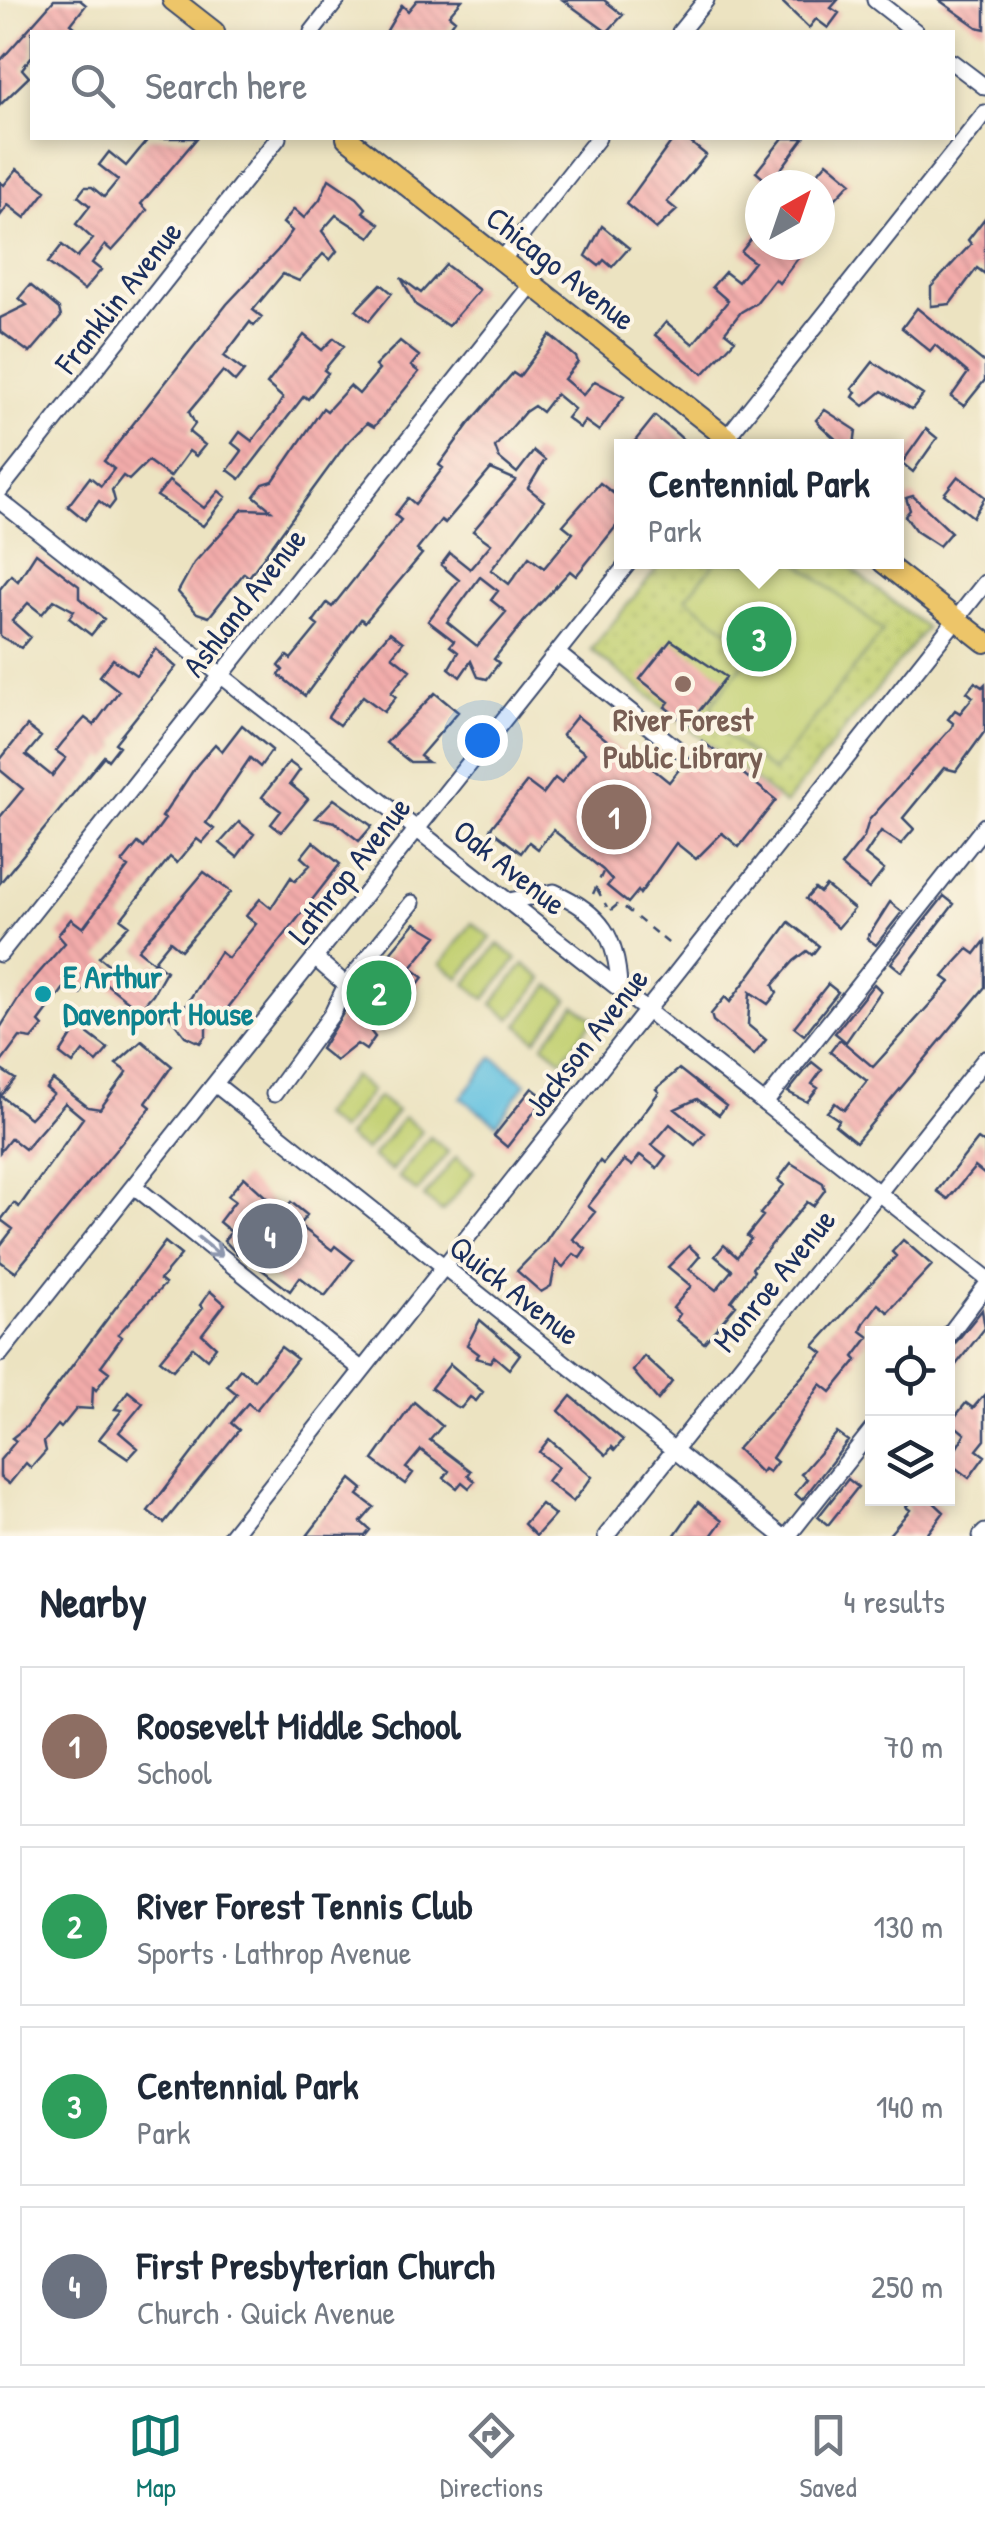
<!DOCTYPE html>
<meta charset="utf-8">
<style>
:root{--surface:#fff;--page:#f6f6f7;--text:#1f2937;--muted:#747a83;--line:#e0e1e3;--accent:#0f766e}
body{margin:0;font-family:"Patrick Hand",sans-serif;background:var(--page);color:var(--text)}
.controls{position:absolute;right:30px;bottom:30px;display:grid;overflow:hidden;border-radius:0px;box-shadow:0 5px 15px #0003}
.controls button{width:90px;height:90px;display:grid;place-items:center;padding:0;border:0;border-bottom:2px solid var(--line);background:var(--surface);color:var(--text);font:50px sans-serif}
.compass{position:absolute;left:745px;top:170px;width:90px;height:90px;border-radius:50%;background:var(--surface);box-shadow:0 5px 15px #0003;rotate:40deg}
.you{position:absolute;left:482px;top:740px;width:35px;height:35px;margin:-25px;border:8px solid #fff;border-radius:50%;background:#1a73e8;box-shadow:0 0 0 15px #1a73e833}
.badge{display:grid;place-items:center;width:65px;height:65px;border-radius:50%;background:var(--accent);color:#fff;font-size:32px;font-weight:700}
.pin{position:absolute;translate:-50% -50%;border:5px solid #fff;box-shadow:0 2px 10px #0006}
.popup{position:absolute;left:614px;top:439px;width:290px;height:130px;box-sizing:border-box;display:grid;place-content:center;border-radius:0px;background:var(--surface);filter:drop-shadow(0 2px 8px #0005);font-size:32px;white-space:nowrap;color:var(--muted)}
.popup b{font-size:38px;color:var(--text)}
.popup::after{content:'';position:absolute;left:50%;top:100%;margin-left:-20px;border:20px solid transparent;border-top-color:var(--surface)}
.list{margin:0;padding:0;list-style:none}
h2{display:flex;justify-content:space-between;align-items:center;height:130px;margin:0;padding:0 40px;font-size:42px}
h2 small{font-size:32px;font-weight:400;color:var(--muted)}
.list li{display:grid;grid-template-columns:65px 1fr auto;gap:30px;align-items:center;box-sizing:border-box;height:160px;margin:0 20px 20px;padding:0 20px;border:2px solid var(--line);border-radius:0px}
.list b{display:block;font-size:38px;white-space:nowrap}
.list p{margin:0;font-size:32px;white-space:nowrap;color:var(--muted)}
.list em{font-size:32px;font-style:normal;color:var(--muted)}
.icon{flex:none;width:55px;height:55px;fill:none;stroke:currentColor;stroke-width:2;stroke-linecap:round;stroke-linejoin:round}
.map{position:relative;flex:none;width:985px;height:1536px;overflow:hidden}
.search{position:absolute;background:var(--surface);box-shadow:0 5px 15px #0003;left:30px;right:30px;top:30px;height:110px;display:flex;align-items:center;gap:25px;box-sizing:border-box;padding:0 35px;border-radius:0px;color:var(--muted);font-size:38px}
.sheet{height:850px;background:var(--surface)}
nav{display:flex;justify-content:space-around;align-items:center;box-sizing:border-box;height:140px;border-top:2px solid var(--line);background:var(--surface);font-size:28px;color:var(--muted)}
nav a{display:grid;justify-items:center;gap:5px}
nav .on{color:var(--accent)}
.map>svg:first-child{display:block}
</style>
<div class="map">
<svg width="985" height="1536" viewBox="0 0 985 1536">
<defs>
<pattern id="park-dots" width="8" height="8" patternUnits="userSpaceOnUse" patternTransform="scale(2.5)"><rect width="8" height="8" fill="#c2d072"/><path d="M2 2h.1M6 6h.1" fill="none" stroke="#a6b365" stroke-width="1.8" stroke-linecap="round"/></pattern>
<pattern id="building-back-hatch" width="6" height="6" patternUnits="userSpaceOnUse" patternTransform="scale(2.5)"><rect width="6" height="6" fill="#f3acaa"/><path d="M-1 5l2 2M0 0l6 6M5-1l2 2" fill="none" stroke="#d09495"/></pattern>
</defs>
<rect width="100%" height="100%" fill="#fcf5e5"/>
<filter id="ink" filterUnits="userSpaceOnUse"><feTurbulence type="fractalNoise" baseFrequency=".01" numOctaves="2"/><feDisplacementMap in="SourceGraphic" scale="20" xChannelSelector="R" yChannelSelector="G"/><feConvolveMatrix kernelMatrix="1 2 1 2 8 2 1 2 1" color-interpolation-filters="sRGB"/></filter>
<filter id="wash" filterUnits="userSpaceOnUse"><feTurbulence type="fractalNoise" baseFrequency=".0048" numOctaves="4" result="noise"/><feDisplacementMap in="SourceGraphic" scale="40" xChannelSelector="R" yChannelSelector="G"/><feGaussianBlur stdDeviation="2.25" result="paint"/><feColorMatrix in="noise" values="0 0 0 0 0 0 0 0 0 0 0 0 0 0 0 0 0 1.4 0 .05"/><feComposite in="paint" operator="in"/></filter>
<g filter="url(#wash)">
<rect width="100%" height="100%" fill="#ece3c1"/>
<path fill="url(#park-dots)" stroke="#6e8068" stroke-width="2.5" d="M662 562H843L926 628 785 804 591 650Z"/>
<path fill="#c2d072" stroke="#6e8068" stroke-width="2.5" d="M716 562H797L883 631 773 772 714 725 712 704 754 650 686 598Z
M472 923 491 938 459 978 441 964Z
M498 944 517 959 485 999 466 984Z
M524 964 543 979 511 1019 492 1004Z
M550 985 568 999 536 1040 518 1025Z
M575 1005 594 1019 562 1060 543 1045Z
M353 1076 371 1091 340 1131 321 1116Z
M378 1097 397 1111 365 1151 347 1137Z
M404 1117 422 1131 391 1171 372 1157Z
M430 1137 448 1152 417 1192 398 1177Z
M456 1157 474 1172 442 1212 424 1197Z"/>
<path fill="#62c1e0" stroke="#3e789f" stroke-width="2.5" d="M493 1057 526 1083 497 1124 461 1098Z"/>
<g id="blocks">
<path fill="url(#building-back-hatch)" fill-rule="evenodd" d="M54 0H80L86 5 71 24 81 32H32V56L22 69 29 77 0 105V61Z
M417 0H462L449 15 455 20 446 32H386L402 5 408 11Z
M563 0H604L623 15 607 32Z
M780 0H838L831 8 839 13 828 28 816 19 809 28Z
M939 0H985V29L977 27Z
M149 138H197L141 204 147 210 133 228 112 251 105 245 92 263 101 270 84 290 48 263 62 245 77 257 93 239 76 224 90 206 78 196 85 187H92L104 197 118 180 99 165 109 152 126 166Z
M674 138H685L706 155 667 202 677 210 656 229 626 204Z
M783 138H804L770 184 756 172Z
M827 162 851 182 820 215V185H808Z
M17 169 46 191 25 218 8 205 0 216V182L4 185Z
M329 179 357 198 366 208 363 212 380 224 370 237 336 215 322 231 337 251 330 260 323 254 299 281 283 274 253 310 262 317 254 326 250 322 224 356 244 371 235 382 223 371 189 412 195 424 189 432 205 445 196 456 189 451 170 477 148 461 129 480 123 476 112 490 115 501 109 509 99 501 85 520 68 506 90 477 101 486 114 469 104 461 227 304 278 250 292 231 283 223 294 209 304 218 320 199Z
M985 218V274L977 268 950 304 931 306V287L971 244 968 240Z
M602 226 629 248 612 267 604 260 599 266 586 256Z
M760 228V245H808L779 283 775 279 756 303 741 312 725 332 735 340 703 374 655 335 666 322 693 344 728 301 712 287 725 272 738 282 754 262 741 252Z
M446 265 479 290 448 326 416 305 401 278 421 293Z
M381 284 392 293 369 321 356 310Z
M30 285 59 309 61 317 30 353 0 331V318L27 305 19 298Z
M917 308 985 363V380L964 406 951 397 968 373 935 345 930 351 902 328Z
M304 335 322 350 334 338 344 346 324 370 328 373 308 399 304 396 240 479 228 470 242 451 232 443 240 432 252 441 275 411 283 398 267 384Z
M550 335 576 357 578 362 564 379 583 395 595 381 624 397 599 431 585 421 580 428 567 418 574 409 556 394 542 412 534 406 525 412 495 447 499 458 517 473 534 451 545 460 528 488 544 501 491 570 509 584 529 557 544 568 573 533 563 525 600 483 622 500V519L576 576 570 571 525 620 494 659 499 663 487 679 478 677 471 661 460 677 449 668 458 652 450 646 454 641 428 621 459 580 441 565 450 553 470 569 491 544 473 531 516 480 491 469 445 523 441 520 417 550 422 554 365 622 361 619 305 696 279 675 283 670 279 666 287 656 291 659 318 626 313 622 327 603 332 607 401 520 395 515 408 498 415 504 443 468 439 465 468 425 513 373 519 377ZM480 577 498 591 491 600 506 612 477 646 447 622Z
M400 341 419 356 411 366 419 372 374 427 367 423 346 444 249 577 244 573 209 617 197 613 178 592 194 563 243 509 271 510 254 496 263 484 273 481 323 408 327 411 350 386 359 394 379 370 375 366Z
M873 362 923 395 912 409 882 391 864 406 853 397 856 392 852 389Z
M825 410 856 430 854 446 840 443 821 426 816 420Z
M655 416 677 434 690 446H631Z
M926 429 937 438 913 472 902 463Z
M958 476 985 497 973 517 944 494Z
M169 481 204 508 219 491 226 497 203 526 157 496Z
M913 496 951 532 939 546 916 531 905 516 910 510 906 498Z
M36 553 79 586V598L104 619 91 635 69 618 74 611 54 600 42 614 28 603 12 621 30 637 21 648 0 636V589L11 575 18 581Z
M390 632 403 642 392 656 410 670 391 693 396 697 384 712 363 696 339 725 328 717 360 667Z
M671 640 726 677 688 725 665 707 669 702 640 679Z
M156 649 176 667 115 743 119 746 108 760 104 756 0 883V817L23 789 0 770V760L27 726 41 737 26 755 52 776 66 758 56 751 63 742 85 718 94 725 119 691 100 676 113 659 136 675Z
M975 682 982 687 985 684V731L956 771 944 768 903 818 914 829 901 844 881 831 865 855 884 870 869 889 841 866 864 837 869 820 952 727 953 723 948 719 955 710 960 713 973 697 967 692Z
M435 693 458 712 420 756 428 762H410L386 743Z
M577 716 639 766 643 761 669 782 702 741 776 800 739 847 722 833 696 859 676 843 640 894 638 891 628 903 607 886 612 880 603 870 553 830 538 849 529 842 521 853 490 829 527 782 543 794 555 778 561 783 585 753 562 735Z
M242 725 272 750 260 767 250 758 206 823 214 829 202 843 197 839 177 863 170 857 121 919 129 925 99 957 136 985 155 962 166 971 153 994 139 1010 95 975 80 994 67 984 39 1022 43 1026 32 1039 20 1037 0 1064V1028L24 990 65 943 58 935 71 919 83 928 128 867 122 863 138 843 144 848 165 819 162 817 196 766 215 744 222 751Z
M289 762 300 770 290 784 308 799 281 832 271 824 281 811 262 797Z
M334 799 372 826 359 841 335 822 316 818Z
M239 822 254 834 237 857 220 843Z
M313 842 340 864 220 1018 206 1008V1035L200 1043 185 1036 169 1015 175 1008H184L220 952 228 958 256 924 246 916 260 899 271 908 291 877 295 881 310 865 301 857Z
M204 872 231 892 181 950 170 941 153 962 138 950Z
M826 886 854 909 838 928 806 899 815 889 820 893Z
M944 896 954 904 902 972 891 963Z
M890 902 902 912 876 945 867 938Z
M789 922 819 946 812 955 807 951 794 961 773 985 777 993 768 1004 750 992 748 1025 766 1040 754 1055 713 1021 711 1014 725 997 730 1002Z
M415 923 437 936 411 968 423 977 410 995 403 990 371 1032 375 1037 366 1050 357 1044 336 1061 321 1049 353 997Z
M985 941V987L856 1142 835 1125 839 1120 827 1112 835 1103 844 1110 867 1081 830 1052 840 1039 873 1067 950 982 943 977 954 964 968 949 975 954Z
M828 984 838 992 804 1035 794 1027Z
M874 984 881 991 846 1042 835 1033Z
M78 1026 108 1049 97 1062 83 1051 73 1064 60 1054Z
M142 1041 172 1066 146 1103 151 1107 15 1272 0 1261V1246L13 1229 1 1220 14 1203 19 1207 83 1118 65 1103 25 1149 11 1138 0 1152V1069L15 1079 1 1096 30 1118 53 1094 46 1088 53 1080 88 1107 100 1109 127 1072 116 1064Z
M812 1062 822 1070 812 1084 818 1088 807 1102 788 1092Z
M679 1069 726 1106 719 1115 697 1099 675 1109 705 1133 695 1145 670 1124 652 1145 666 1156 657 1168 640 1155 632 1166 624 1160 588 1206 595 1212 573 1239 586 1249 580 1258 574 1254 563 1267 556 1261 551 1286 541 1292 517 1271 545 1242 600 1161 603 1164 640 1118 659 1092 656 1089Z
M532 1088 545 1098 507 1147 494 1136Z
M978 1139 985 1144V1175L975 1167 948 1199 937 1191Z
M791 1163 823 1183 825 1190 813 1206 807 1202 752 1268 754 1271 731 1301 736 1305 704 1343 676 1320 680 1314 673 1308 691 1286 668 1267 689 1246 700 1256 689 1269 716 1290 732 1270 715 1256 724 1245 737 1257 751 1239 747 1236 763 1216 760 1214 784 1185 778 1180Z
M244 1177 283 1213 291 1202 307 1215 299 1225 332 1250 335 1246 353 1260 325 1296 300 1277 290 1291 257 1266 268 1252 237 1254 224 1240 231 1232 219 1222 235 1201 228 1196Z
M903 1240 932 1265 888 1312 878 1304 864 1323 861 1331 869 1337 854 1357 857 1360 831 1392 821 1384 772 1458 777 1462 769 1472 764 1469 761 1473 737 1449 823 1353 814 1346 896 1256 892 1252Z
M165 1242 181 1255 160 1280 165 1284 118 1334 122 1337 101 1366 109 1372 96 1390 93 1387 92 1409 77 1408 61 1428 58 1425 44 1442 46 1451 31 1468 26 1463 9 1484 0 1477V1460L16 1441 12 1438 26 1427Z
M210 1291 225 1304 202 1334 216 1347 207 1359 193 1347 173 1370 160 1360 203 1308 200 1305Z
M982 1310 985 1328 948 1375V1352Z
M480 1320 520 1354 509 1369 494 1356 490 1362 476 1358 479 1354 467 1345Z
M281 1347 297 1359 256 1410 248 1403 231 1423 239 1430 164 1523 148 1511 237 1394 227 1386 240 1369 254 1380Z
M644 1356 672 1382 658 1400 633 1371Z
M450 1364 483 1392 476 1401 470 1397 461 1408 455 1406 431 1388Z
M128 1391 143 1403 119 1432 138 1448 128 1459 99 1439 122 1410 115 1409Z
M985 1394V1440L977 1450 985 1456 969 1478 948 1462 965 1434 954 1425V1418L966 1403 973 1408Z
M571 1396 623 1440 615 1450 612 1447 606 1455 559 1411Z
M414 1402 442 1426 430 1440 471 1471 468 1475 475 1481 469 1488 462 1482 457 1488 444 1478 449 1471 421 1450 406 1468 413 1473 405 1484 373 1460Z
M837 1433 848 1441 802 1500 795 1494 807 1479 801 1474Z
M549 1439 592 1477 573 1502 547 1481 558 1467 539 1452Z
M351 1479 363 1489 358 1495 374 1507 361 1522 370 1530 365 1536H307Z
M848 1479 858 1487 828 1525 818 1517Z
M913 1498H929L944 1512 926 1536H888L910 1510 906 1507Z
M698 1502 722 1521 711 1536H674Z
M541 1504 555 1515 536 1536 524 1524Z"/>
</g>
</g>
<g filter="url(#ink)">
<use href="#blocks" fill-opacity="0" stroke="#3a4a6d" stroke-width="2.5"/>
<g fill="none" stroke-linecap="round" stroke-linejoin="round">
<defs>
<path id="minor" d="M875 0 916 32
M312 32 337 0
M680 32 706 0
M952 62 985 87
M502 260 598 138
M720 446 985 113
M0 490 278 138
M0 501 985 1277
M557 653 677 749
M509 901 554 892C602 913 617 938 619 987
M0 954 532 284
M315 958 346 985
M215 1084 782 1536
M274 1094 332 1014 346 985 412 903
M765 1103 985 826
M134 1186 361 1369
M948 1336 985 1287
M0 1354 629 562
M231 1536 985 583
M606 1536 985 1059
M788 1536 872 1430
M981 1536 985 1532"/>
<path id="major" d="M173 0 214 32
M347 138 737 446
M883 562 985 642"/>
</defs>
<use href="#minor" stroke="#3a4a6d" stroke-width="19"/>
<use href="#major" stroke="#3a4a6d" stroke-width="24"/>
<path stroke="#3a4a6d" stroke-width="2.5" stroke-dasharray="8 8" stroke-linecap="butt" d="M597 889 607 907
M593 894 603 872
M611 910 617 905 625 908 673 947"/>
<use href="#minor" stroke="#fff" stroke-width="15"/>
<use href="#major" stroke="#edc569" stroke-width="20"/>
</g>
<defs><path id="oneway-shaft" d="M-6 0H5M1.5-3L5.5 0L1.5 3" fill="none" stroke-width="1.6" stroke-linecap="round" stroke-linejoin="round" transform="scale(2.5)"/></defs>
<use stroke="#8d97ae" href="#oneway-shaft" transform="translate(210 1247) rotate(39)"/>
</g>
<circle fill="#8d6e63" stroke="#fcf5e5" stroke-width="4" cx="683" cy="684" r="10"/>
<circle fill="#0f9aa8" stroke="#fcf5e5" stroke-width="4" cx="43" cy="994" r="10"/>
<g text-anchor="middle" dominant-baseline="central" stroke-width="8" stroke-linejoin="round" paint-order="stroke">
<g font-size="32" fill="#1b2f5e" stroke="#fcf5e5">
<text transform="translate(561 268) rotate(38)">Chicago Avenue</text>
<text transform="translate(118 297) rotate(-52)">Franklin Avenue</text>
<text transform="translate(244 602) rotate(-52)">Ashland Avenue</text>
<text transform="translate(510 867) rotate(38)">Oak Avenue</text>
<text transform="translate(349 870) rotate(-52)">Lathrop Avenue</text>
<text transform="translate(586 1042) rotate(-52)">Jackson Avenue</text>
<text transform="translate(774 1280) rotate(-51)">Monroe Avenue</text>
<text transform="translate(515 1290) rotate(38)">Quick Avenue</text>
</g>
<g font-size="32" font-weight="bold" fill="#785e54" stroke="#fcf5e5">
<text x="683" y="719">River Forest<tspan x="683" dy="37">Public Library</tspan></text>
</g>
<g font-size="32" font-weight="bold" fill="#0d838f" stroke="#fcf5e5" text-anchor="start">
<text x="63" y="976">E Arthur<tspan x="63" dy="37">Davenport House</tspan></text>
</g>
</g>
</svg>
<div class="controls">
<button><svg class="icon" aria-label="locate" viewBox="0 0 24 24"><circle cx="12" cy="12" r="6"/><path d="M12 2v4M12 18v4M2 12h4M18 12h4"/></svg></button>
<button><svg class="icon" aria-label="layers" viewBox="0 0 24 24"><path d="M12 4l9 5-9 5-9-5zM3 14l9 5 9-5"/></svg></button>
</div>
<svg class="compass" viewBox="-18 -18 36 36"><path d="M0-13l5 13h-10z" fill="#e53935"/><path d="M0 13l5-13h-10z" fill="#747a83"/></svg>
<div class="you"></div>
<div class="pin badge" style="left:614px;top:817px;background:#8d6e63">1</div>
<div class="pin badge" style="left:379px;top:993px;background:#2e9e5b">2</div>
<div class="pin badge" style="left:759px;top:639px;background:#2e9e5b">3</div>
<div class="popup"><b>Centennial Park</b>Park</div>
<div class="pin badge" style="left:270px;top:1236px;background:#6b7280">4</div>
<div class="search"><svg class="icon" aria-label="search" viewBox="0 0 24 24"><circle cx="10" cy="10" r="6"/><path d="M15 15l6 6"/></svg>Search here</div>
</div>
<section class="sheet">
<h2>Nearby<small>4 results</small></h2>
<ul class="list">
<li><span class="badge" style="background:#8d6e63">1</span><div><b>Roosevelt Middle School</b><p>School</p></div><em>70 m</em></li>
<li><span class="badge" style="background:#2e9e5b">2</span><div><b>River Forest Tennis Club</b><p>Sports · Lathrop Avenue</p></div><em>130 m</em></li>
<li><span class="badge" style="background:#2e9e5b">3</span><div><b>Centennial Park</b><p>Park</p></div><em>140 m</em></li>
<li><span class="badge" style="background:#6b7280">4</span><div><b>First Presbyterian Church</b><p>Church · Quick Avenue</p></div><em>250 m</em></li>
</ul>
</section>
<nav>
<a class="on"><svg class="icon" aria-label="map" viewBox="0 0 24 24"><path d="M3 6l6-2 6 2 6-2v14l-6 2-6-2-6 2zM9 4v14M15 6v14"/></svg>Map</a>
<a><svg class="icon" aria-label="directions" viewBox="0 0 24 24"><path d="M12 3l9 9-9 9-9-9zM9 14v-3h6M13 9l2 2-2 2"/></svg>Directions</a>
<a><svg class="icon" aria-label="saved" viewBox="0 0 24 24"><path d="M7 4h10v16l-5-4-5 4z"/></svg>Saved</a>
</nav>
